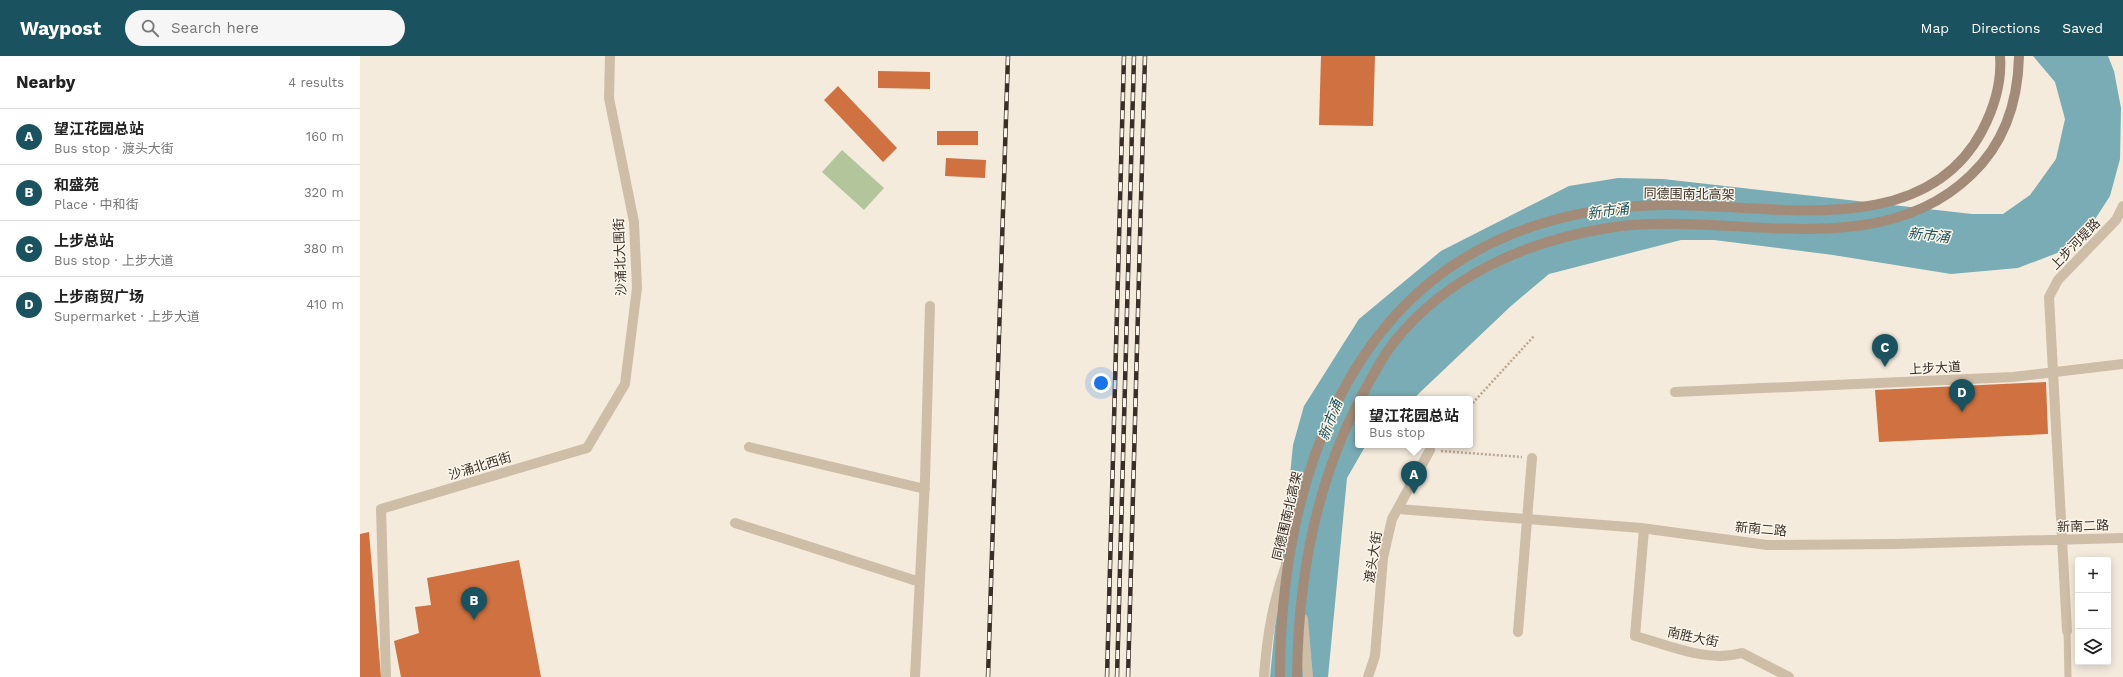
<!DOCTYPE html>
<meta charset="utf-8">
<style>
:root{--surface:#fff;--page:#f6f6f6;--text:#222;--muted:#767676;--line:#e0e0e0;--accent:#1a535f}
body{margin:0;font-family:"Work Sans","Noto Sans SC",sans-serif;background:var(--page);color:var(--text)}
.controls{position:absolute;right:12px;bottom:12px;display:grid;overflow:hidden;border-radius:4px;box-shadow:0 2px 10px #0003}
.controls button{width:36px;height:36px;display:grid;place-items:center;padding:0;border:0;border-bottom:1px solid var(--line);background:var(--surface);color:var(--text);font:20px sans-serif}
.you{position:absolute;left:741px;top:327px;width:14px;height:14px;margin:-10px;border:3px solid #fff;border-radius:50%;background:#1a73e8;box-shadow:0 0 0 6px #1a73e833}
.badge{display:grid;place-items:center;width:26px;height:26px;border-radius:50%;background:var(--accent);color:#fff;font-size:13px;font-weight:700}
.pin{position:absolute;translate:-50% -33px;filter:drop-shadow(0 1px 2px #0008)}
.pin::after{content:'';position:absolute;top:21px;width:14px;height:12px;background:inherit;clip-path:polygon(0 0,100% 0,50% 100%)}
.popup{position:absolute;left:995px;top:340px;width:118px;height:52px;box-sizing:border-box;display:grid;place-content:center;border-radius:4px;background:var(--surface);filter:drop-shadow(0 1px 3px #0005);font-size:13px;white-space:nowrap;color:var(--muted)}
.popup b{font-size:15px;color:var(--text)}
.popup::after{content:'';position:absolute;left:50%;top:100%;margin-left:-8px;border:8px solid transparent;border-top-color:var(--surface)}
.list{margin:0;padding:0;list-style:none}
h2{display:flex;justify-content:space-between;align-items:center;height:52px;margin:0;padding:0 16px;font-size:17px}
h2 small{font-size:13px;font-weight:400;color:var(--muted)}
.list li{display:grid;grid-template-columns:26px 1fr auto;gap:12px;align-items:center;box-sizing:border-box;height:56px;padding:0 16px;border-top:1px solid var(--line)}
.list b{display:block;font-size:15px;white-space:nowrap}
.list p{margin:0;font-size:13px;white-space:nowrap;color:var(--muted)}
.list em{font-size:13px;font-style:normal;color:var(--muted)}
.icon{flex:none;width:22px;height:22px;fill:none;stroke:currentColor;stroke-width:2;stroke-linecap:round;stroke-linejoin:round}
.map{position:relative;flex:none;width:1763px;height:621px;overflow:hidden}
header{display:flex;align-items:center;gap:24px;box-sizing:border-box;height:56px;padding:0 20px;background:var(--accent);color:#fff}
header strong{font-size:19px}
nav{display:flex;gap:22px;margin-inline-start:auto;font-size:14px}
.search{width:280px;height:36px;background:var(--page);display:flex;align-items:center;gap:10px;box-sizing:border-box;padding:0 14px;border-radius:22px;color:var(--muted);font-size:15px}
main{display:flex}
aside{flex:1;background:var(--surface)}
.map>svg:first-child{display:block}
</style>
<header>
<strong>Waypost</strong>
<div class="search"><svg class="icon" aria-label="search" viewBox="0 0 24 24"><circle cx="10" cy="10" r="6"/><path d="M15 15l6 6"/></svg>Search here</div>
<nav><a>Map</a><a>Directions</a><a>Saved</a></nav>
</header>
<main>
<aside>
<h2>Nearby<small>4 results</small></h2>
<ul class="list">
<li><span class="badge">A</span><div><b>望江花园总站</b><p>Bus stop · 渡头大街</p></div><em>160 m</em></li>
<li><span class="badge">B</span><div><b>和盛苑</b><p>Place · 中和街</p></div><em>320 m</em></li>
<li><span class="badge">C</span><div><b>上步总站</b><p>Bus stop · 上步大道</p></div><em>380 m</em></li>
<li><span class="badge">D</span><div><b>上步商贸广场</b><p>Supermarket · 上步大道</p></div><em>410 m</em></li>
</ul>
</aside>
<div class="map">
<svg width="1763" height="621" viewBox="0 0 1763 621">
<rect width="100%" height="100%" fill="#f4ebdd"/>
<path fill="#b3c59b" d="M482 94 524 132 504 154 462 116Z"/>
<path fill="#79acb4" d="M1673 0H1748L1754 15 1761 52 1760 103 1750 140 1730 171 1705 194 1658 212 1591 218 1473 199 1354 184H1321L1189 218 1151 250 1053 343H998V389H1006L987 422 968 621H910L933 389 944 350 999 263 1081 195 1209 130 1258 122 1303 123 1612 158H1643L1670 139 1696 103 1705 63 1695 26Z"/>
<path fill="#cf7140" d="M961 0H1015L1013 70 959 69Z
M518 15 570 16V33L518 32Z
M478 30 537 92 523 106 464 44Z
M577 75H618V89H577Z
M586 102 626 104 625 122 585 120Z
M1686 326 1688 378 1519 386 1515 334Z
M9 476 21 621H0V478Z
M159 504 181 621H41L34 585 59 577 55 551 71 549 67 522Z"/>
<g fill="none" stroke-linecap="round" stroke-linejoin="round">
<path stroke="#baa791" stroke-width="2.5" stroke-dasharray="2 2" stroke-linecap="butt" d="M1110 350 1174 280
M1081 395 1162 401"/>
<path stroke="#cebda7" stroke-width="7" d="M1707 575 1708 621"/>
<path stroke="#cebda7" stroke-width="10" d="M1315 336 1653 321 1763 308
M389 391 565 433
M1038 453 1281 472 1407 489 1534 488 1763 482
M375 467 560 526
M1284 473 1275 580C1309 589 1346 607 1382 597L1429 621
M1707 575 1689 241 1698 224 1756 164 1763 150
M1158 576 1172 402
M26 621 21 453 227 392 265 328 277 232 274 166 249 42 250 0
M555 621 565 424 570 250
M1008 621 1015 600 1023 502 1032 463 1070 394"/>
<path stroke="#cebda7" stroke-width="10" d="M943 563 948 621
M904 621C907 578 913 546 927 506"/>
<path stroke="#a28b78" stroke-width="10" d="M1000 343C1010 324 1021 303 1034 286 1087 220 1166 185 1248 172 1366 153 1516 211 1611 119 1644 88 1658 45 1659 0
M920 621C920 436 983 231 1177 169 1220 155 1265 149 1310 149 1411 148 1563 186 1622 75 1634 52 1642 26 1640 0
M937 621C938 526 954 432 998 347"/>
<defs>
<path id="rail" d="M628 621 648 0
M747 621 764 0
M757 621 774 0
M768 621 785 0"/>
</defs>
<use href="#rail" stroke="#3a2f28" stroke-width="4.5"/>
<use href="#rail" stroke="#fbf5ea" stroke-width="3" stroke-dasharray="9" stroke-linecap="butt"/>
</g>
<g text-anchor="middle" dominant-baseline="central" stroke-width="3" stroke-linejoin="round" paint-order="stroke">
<g font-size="13" fill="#3a2f28" stroke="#fbf5ea">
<text transform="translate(1329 138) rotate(1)">同德围南北高架</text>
<text transform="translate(1715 188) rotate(-46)">上步河堤路</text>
<text transform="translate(260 201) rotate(-92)">沙涌北大围街</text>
<text transform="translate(1575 312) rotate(-3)">上步大道</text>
<text transform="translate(120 410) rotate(-17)">沙涌北西街</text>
<text transform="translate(927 460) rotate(-77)">同德围南北高架</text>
<text transform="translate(1723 470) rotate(-2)">新南二路</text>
<text transform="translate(1401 473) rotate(5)">新南二路</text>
<text transform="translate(1013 501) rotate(-81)">渡头大街</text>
<text transform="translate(1333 581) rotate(12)">南胜大街</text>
</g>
<g font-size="14" font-style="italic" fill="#1a535f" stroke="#fbf5ea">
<text transform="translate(1248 155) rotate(-7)">新市涌</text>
<text transform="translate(1569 179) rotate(7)">新市涌</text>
<text transform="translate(970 364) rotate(-69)">新市涌</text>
</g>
</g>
</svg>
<div class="controls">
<button>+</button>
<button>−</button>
<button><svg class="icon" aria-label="layers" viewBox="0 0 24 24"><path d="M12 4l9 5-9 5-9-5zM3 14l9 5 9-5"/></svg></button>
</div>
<div class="you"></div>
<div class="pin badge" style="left:1054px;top:438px">A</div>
<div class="popup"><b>望江花园总站</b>Bus stop</div>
<div class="pin badge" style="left:114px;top:564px">B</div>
<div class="pin badge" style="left:1525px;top:311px">C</div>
<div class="pin badge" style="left:1602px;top:356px">D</div>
</div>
</main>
